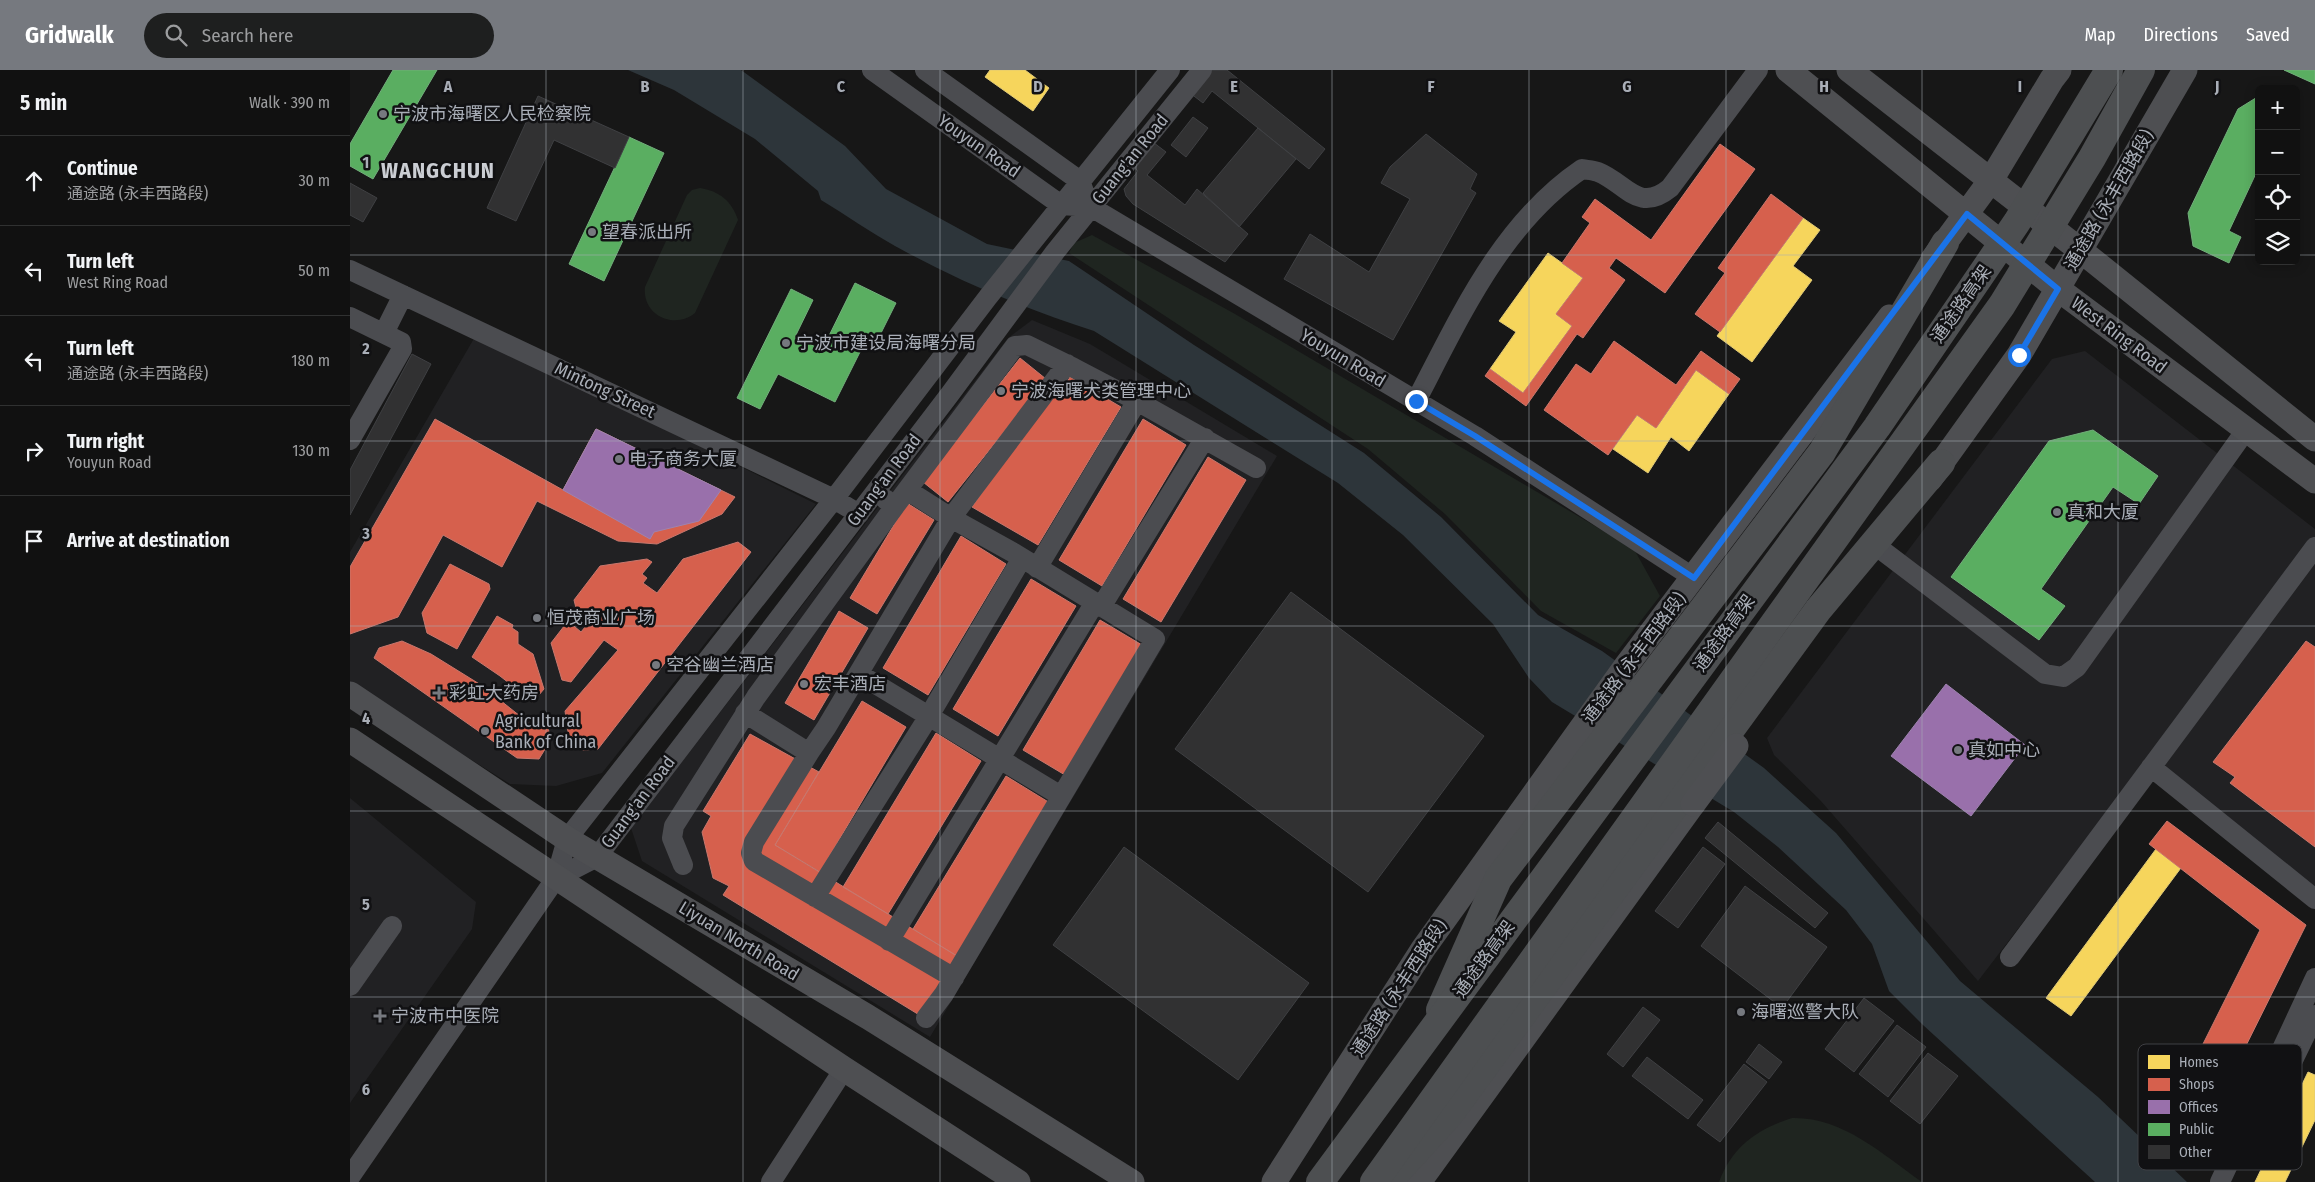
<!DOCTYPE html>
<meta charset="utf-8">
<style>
:root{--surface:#111;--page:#1e1f1f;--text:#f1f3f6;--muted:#9c9d9f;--line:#303131;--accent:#76797f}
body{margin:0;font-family:"Fira Sans Condensed","Noto Sans SC",sans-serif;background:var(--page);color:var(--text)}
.controls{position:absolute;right:15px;top:15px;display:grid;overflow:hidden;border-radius:8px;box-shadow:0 2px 12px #0003}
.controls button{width:45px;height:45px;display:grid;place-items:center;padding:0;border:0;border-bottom:1px solid var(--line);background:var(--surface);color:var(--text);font:25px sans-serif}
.stop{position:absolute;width:15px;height:15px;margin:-11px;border:4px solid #1a73e8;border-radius:50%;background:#fff}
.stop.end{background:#1a73e8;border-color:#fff;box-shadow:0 1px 5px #0008}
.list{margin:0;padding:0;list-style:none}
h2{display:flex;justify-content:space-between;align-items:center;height:65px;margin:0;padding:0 20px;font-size:21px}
h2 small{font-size:16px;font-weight:400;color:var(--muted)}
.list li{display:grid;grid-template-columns:32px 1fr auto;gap:15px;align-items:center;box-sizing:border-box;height:90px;padding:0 20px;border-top:1px solid var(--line)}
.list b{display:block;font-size:19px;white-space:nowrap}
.list p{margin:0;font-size:16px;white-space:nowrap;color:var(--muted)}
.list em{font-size:16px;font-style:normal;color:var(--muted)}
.icon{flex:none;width:28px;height:28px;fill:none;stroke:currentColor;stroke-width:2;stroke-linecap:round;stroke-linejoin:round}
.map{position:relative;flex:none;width:1965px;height:1112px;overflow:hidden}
header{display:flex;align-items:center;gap:30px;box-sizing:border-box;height:70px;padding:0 25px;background:var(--accent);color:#fff}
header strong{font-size:24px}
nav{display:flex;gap:28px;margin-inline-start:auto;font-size:18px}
.search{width:350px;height:45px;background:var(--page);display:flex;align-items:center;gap:12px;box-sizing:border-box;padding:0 18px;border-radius:28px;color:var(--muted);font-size:19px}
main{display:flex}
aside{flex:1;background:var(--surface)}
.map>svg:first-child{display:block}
</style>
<header>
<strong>Gridwalk</strong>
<div class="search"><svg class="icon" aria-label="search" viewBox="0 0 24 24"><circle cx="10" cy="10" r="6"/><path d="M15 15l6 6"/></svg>Search here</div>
<nav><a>Map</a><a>Directions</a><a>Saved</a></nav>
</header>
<main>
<aside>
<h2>5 min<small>Walk · 390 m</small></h2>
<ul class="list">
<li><svg class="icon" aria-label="ahead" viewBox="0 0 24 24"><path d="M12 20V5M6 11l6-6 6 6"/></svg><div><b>Continue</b><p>通途路 (永丰西路段)</p></div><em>30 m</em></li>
<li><svg class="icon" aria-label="left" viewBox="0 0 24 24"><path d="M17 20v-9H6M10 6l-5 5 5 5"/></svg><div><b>Turn left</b><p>West Ring Road</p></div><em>50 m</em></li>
<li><svg class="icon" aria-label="left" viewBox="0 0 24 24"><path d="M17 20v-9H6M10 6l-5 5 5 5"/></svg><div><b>Turn left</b><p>通途路 (永丰西路段)</p></div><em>180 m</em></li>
<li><svg class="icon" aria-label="right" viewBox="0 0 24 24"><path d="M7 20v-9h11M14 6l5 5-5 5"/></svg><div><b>Turn right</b><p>Youyun Road</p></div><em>130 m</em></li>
<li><svg class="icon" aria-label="arrive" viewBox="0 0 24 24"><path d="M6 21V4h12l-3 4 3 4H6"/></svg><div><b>Arrive at destination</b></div></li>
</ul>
</aside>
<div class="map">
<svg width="1965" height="1112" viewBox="0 0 1965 1112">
<rect width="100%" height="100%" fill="#171717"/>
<path fill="#212123" d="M682 250 740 274 927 386 580 967 292 791 281 758 658 268Z
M126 265 466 434 252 703 206 716 160 714 0 614V482Z
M1735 281 1965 459V819L1800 686 1628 911 1470 730 1424 685 1417 668 1702 289Z
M0 728 126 832 122 859 0 1033Z"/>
<path fill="#1f2520" d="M350 118C369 121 382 131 388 150L345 243C324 260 292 245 295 217L337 125 342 120Z
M742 165 885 244 1284 479 1310 526 1266 583 1191 541 1095 444 1018 379 719 183 724 173Z
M1442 1048C1493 1047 1532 1084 1572 1112H1369C1382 1077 1407 1059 1442 1048Z"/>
<path fill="#2d353a" d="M278 0H391L495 76 536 119 637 174 719 191 844 275 1014 383 1091 447 1188 545 1252 581 1414 698 1486 763 1610 911 1748 1027 1837 1112H1745L1573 955 1539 921 1522 874 1496 840 1428 777 1384 742 1202 632 1179 608 1143 554 1053 465 988 413 744 261C676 239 608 211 545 176 520 162 496 145 471 130L468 121 405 69 324 20Z"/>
<path fill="#f6d55c" stroke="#dfc977" d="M640 0H675L699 18 683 41 635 7Z
M1453 148 1470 160 1443 196 1462 210 1402 292 1367 266Z
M1198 183 1233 208 1206 244 1222 256 1173 323 1140 299 1166 262 1149 251Z
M1346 300 1379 324 1339 381 1321 367 1298 403 1263 379 1287 345 1306 358Z
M1820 760 1845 779 1721 946 1696 928Z
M1928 842 1950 852 1913 934 1891 924Z
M1873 948 1896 960 1859 1038 1836 1027Z
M1958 1002 1965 1005V1050L1935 1112H1905Z"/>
<path fill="#d6604d" stroke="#c8776d" d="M1370 74 1405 99 1315 223 1266 188 1259 198 1275 210 1233 268 1227 264 1176 336 1135 306 1140 299 1173 323 1222 256 1206 244 1233 208 1212 193 1240 153 1232 147 1245 129 1301 170Z
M1421 124 1453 148 1370 262 1345 244 1375 203 1368 198Z
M1264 271 1326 315 1351 281 1390 309 1379 324 1346 300 1306 358 1287 345 1258 385 1194 340 1226 294 1241 304Z
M670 288 696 309 598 432 573 412Z
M720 307 771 337 688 475 622 437 702 322 709 326Z
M85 349 213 420 246 359 385 427 372 444 307 474 268 471 187 431 152 497 93 465 48 547 0 564V497Z
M793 349 836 375 752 516 709 490Z
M858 387 896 410 811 552 773 529Z
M557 433 584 450 527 544 500 528Z
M611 466 656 494 578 625 533 598Z
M388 472 401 482 248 679 233 680 219 669 215 641 268 580 254 570 221 612 212 610 201 573 218 551 231 562 240 551 227 542 224 530 250 496 297 489 302 492 292 504 297 508 293 513 307 523 333 489Z
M100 494 139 514 140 519 107 579 77 563 72 543Z
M681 509 726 536 648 666 603 639Z
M489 541 518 558 464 650 435 633Z
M147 546 163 555 162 558 168 562V574L183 584 194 619 183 632 150 606 122 587Z
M750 550 792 575 715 705 673 680Z
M52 571 81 584 131 615 180 654 187 646 198 655 200 671 189 689 167 688 24 588 29 578Z
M1956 571 1965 577V777L1880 713 1885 707 1863 692Z
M512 631 556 657 470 802 425 775Z
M586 663 631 691 538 844 493 817Z
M400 664 469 702 425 775 607 886 571 946 373 825 379 816 363 808 352 762 361 746 353 741Z
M656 706 700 733 607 886 563 859Z
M1817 751 1956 855 1858 1052 1830 1020 1910 860 1799 774Z"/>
<path fill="#9970ab" stroke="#9e83af" d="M246 359 371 420 349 451 304 462 300 469 213 420Z
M1713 382 1727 391 1730 386 1753 402 1749 408 1761 416 1701 502 1653 468Z
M1596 614 1675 675 1621 746 1541 686Z"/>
<path fill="#5aae61" stroke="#72ae7b" d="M43 0H87L23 109 0 96V74Z
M1934 0H1965V14Z
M1909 26V97L1879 161 1891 167 1879 193 1843 176 1838 143 1888 39Z
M279 67 314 83 254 211 219 194Z
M505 213 546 233 529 267 520 262 485 332 428 304 410 339 387 328 441 219 463 230 445 267 472 280Z
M1743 360 1808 406 1789 434 1763 417 1691 519 1715 536 1689 570 1601 507 1699 371Z"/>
<path fill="#313132" stroke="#3f4043" d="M858 0H877L975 79 959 99 862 21 853 33 840 23Z
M188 26 279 67 265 98 204 70 166 151 137 138Z
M843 47 858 58 836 87 821 75Z
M908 58 946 89 889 157 853 123Z
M1076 64 1127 104 1120 119 1126 123 1043 270 934 209 960 164 1019 202 1060 129 1031 113 1040 97Z
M800 70 816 82 797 105 835 135 847 119 898 164 875 192 783 134 776 126 774 119 788 101 780 94Z
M0 113 27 128 13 152 0 145Z
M62 284 81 294 0 445V400Z
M941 522 1134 666 1018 822 825 679Z
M1368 752 1478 843 1465 858 1355 768Z
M774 777 959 913 888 1010 703 875Z
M1353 777 1375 794 1328 858 1305 841Z
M1395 816 1477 877 1432 938 1351 876Z
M1514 928 1544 951 1504 1002 1475 979Z
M1293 937 1310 950 1273 997 1257 984Z
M1547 955 1576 977 1538 1027 1509 1004Z
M1409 974 1432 992 1419 1009 1396 992Z
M1578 983 1608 1006 1570 1054 1540 1031Z
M1297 987 1353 1030 1338 1049 1282 1006Z
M1394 994 1417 1012 1370 1072 1347 1055Z"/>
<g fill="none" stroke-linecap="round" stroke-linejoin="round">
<path stroke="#4b4c50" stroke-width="20" d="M522 0 711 135 741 137 1125 366 1344 508
M575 0 730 111 735 124
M0 200 484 429 509 444
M0 247 51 272 52 279 0 370
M34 263 53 225
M1066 331C1110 247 1151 154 1232 99 1237 100 1243 100 1248 102 1276 113 1288 144 1320 118L1408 0
M557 420 601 448 664 483 805 569 594 924 576 948
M545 436 665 276 677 275 724 298 787 331 906 398
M1529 478 1695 604 1713 607 1727 597 1896 360
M687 498 787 331
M751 537 855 368
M509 604 711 726
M395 643 459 683 476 658 601 448 717 294
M459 683 404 772 401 783 404 791 604 908
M1801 697 1965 829
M333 795 322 768 324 756 406 627 545 436 535 429
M206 808 247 787 600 324 705 182 852 0
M465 827 579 646 672 488
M539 871 744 534
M1660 887 1965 477
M0 916 42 856
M1912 1054 1965 945
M0 1107 206 808 217 769 484 429 638 227 820 0
M421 1112 494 999
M1870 1112 1965 908"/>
<path stroke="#4e4f52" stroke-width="25" d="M1438 0 1708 219 1965 411
M1499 0 1730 180 1965 369
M1583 189 1641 110 1702 9 1709 0
M1580 409 1669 285 1835 0
M0 624 217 769 518 947 782 1112
M0 670 494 999 668 1112
M924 1112 1073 879 1276 596 1540 247
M1069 1112 1343 734"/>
<path stroke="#4d4f51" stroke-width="28" d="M1090 940 1148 809 1472 382 1595 173
M1038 1112 1100 1044 1468 540 1591 393"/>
<path stroke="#4e4f52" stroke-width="25" d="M1343 734 1386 676"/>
<path stroke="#4d4f51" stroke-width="28" d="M970 1112 1527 357 1667 152 1759 0
M1024 1112 1652 235 1742 88 1791 0"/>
</g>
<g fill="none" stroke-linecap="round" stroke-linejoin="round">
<path stroke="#1a73e8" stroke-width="6" d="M1066 331 1125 366 1344 508 1617 144 1708 219 1669 285"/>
</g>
<path fill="none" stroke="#a9aeb7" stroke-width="1" stroke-opacity="0.55" d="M196 0V1112M393 0V1112M590 0V1112M786 0V1112M982 0V1112M1179 0V1112M1376 0V1112M1572 0V1112M1768 0V1112M0 185H1909M1946 185H1965M0 371H1965M0 556H1965M0 741H1965M0 927H1965"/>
<g fill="#76797f" stroke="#111113" stroke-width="2">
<circle cx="33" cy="44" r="5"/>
<circle cx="242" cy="162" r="5"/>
<circle cx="436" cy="273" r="5"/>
<circle cx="651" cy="321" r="5"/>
<circle cx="269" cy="389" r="5"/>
<circle cx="1707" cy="442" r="5"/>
<circle cx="187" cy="548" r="5"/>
<circle cx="306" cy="595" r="5"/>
<circle cx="454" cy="614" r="5"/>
<path d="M86.5 615.5h5v5h5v5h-5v5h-5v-5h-5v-5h5z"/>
<circle cx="135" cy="661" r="5"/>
<circle cx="1608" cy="680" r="5"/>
<circle cx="1391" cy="942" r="5"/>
<path d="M27.5 938.5h5v5h5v5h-5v5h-5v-5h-5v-5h5z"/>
</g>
<g text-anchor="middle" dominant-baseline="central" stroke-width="5" stroke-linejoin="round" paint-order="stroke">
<g font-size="18" fill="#a9aeb7" stroke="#111113" text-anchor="start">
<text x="43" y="44">宁波市海曙区人民检察院</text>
<text x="252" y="162">望春派出所</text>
<text x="446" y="273">宁波市建设局海曙分局</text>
<text x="661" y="321">宁波海曙犬类管理中心</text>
<text x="279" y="389">电子商务大厦</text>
<text x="1717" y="442">真和大厦</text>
<text x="197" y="548">恒茂商业广场</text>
<text x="316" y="595">空谷幽兰酒店</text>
<text x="464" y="614">宏丰酒店</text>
<text x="99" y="623">彩虹大药房</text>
<text x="145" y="651">Agricultural<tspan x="145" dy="21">Bank of China</tspan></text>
<text x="1618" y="680">真如中心</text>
<text x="1401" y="942">海曙巡警大队</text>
<text x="41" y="946">宁波市中医院</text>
</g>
<g font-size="18" fill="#a9aeb7" stroke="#111113">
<text transform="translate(629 76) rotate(35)">Youyun Road</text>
<text transform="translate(780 89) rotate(-51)">Guang'an Road</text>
<text transform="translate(1759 130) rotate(-60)">通途路 (永丰西路段)</text>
<text transform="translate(1611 234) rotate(-55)">通途路高架</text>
<text transform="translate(1769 265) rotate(37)">West Ring Road</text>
<text transform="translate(993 288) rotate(31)">Youyun Road</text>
<text transform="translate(255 320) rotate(25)">Mintong Street</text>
<text transform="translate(534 410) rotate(-53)">Guang'an Road</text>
<text transform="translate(1374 563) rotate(-54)">通途路高架</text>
<text transform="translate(1284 588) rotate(-53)">通途路 (永丰西路段)</text>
<text transform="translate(288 732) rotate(-53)">Guang'an Road</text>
<text transform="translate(389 871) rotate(31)">Liyuan North Road</text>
<text transform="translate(1134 889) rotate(-54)">通途路高架</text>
<text transform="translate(1049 918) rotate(-57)">通途路 (永丰西路段)</text>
</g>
<g font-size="22" font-weight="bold" letter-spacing="1" fill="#cacdd3" stroke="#111113">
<text x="88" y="100">WANGCHUN</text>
</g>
</g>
<rect x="1788" y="974" width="164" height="126" rx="8" fill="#111113" stroke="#3f4044" stroke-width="1"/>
<rect x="1798" y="985" width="22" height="14" fill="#f6d55c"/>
<rect x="1798" y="1008" width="22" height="13" fill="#d6604d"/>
<rect x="1798" y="1030" width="22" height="14" fill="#9970ab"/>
<rect x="1798" y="1053" width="22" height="13" fill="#5aae61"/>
<rect x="1798" y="1075" width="22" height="14" fill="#313132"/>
<g font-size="14" fill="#a9aeb7">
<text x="1829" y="997">Homes</text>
<text x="1829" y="1019">Shops</text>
<text x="1829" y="1042">Offices</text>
<text x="1829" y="1064">Public</text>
<text x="1829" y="1087">Other</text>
</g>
<g font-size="16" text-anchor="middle" font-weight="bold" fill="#a9aeb7" stroke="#111113" stroke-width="5" stroke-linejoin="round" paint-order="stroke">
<text x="98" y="22">A</text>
<text x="295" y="22">B</text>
<text x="491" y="22">C</text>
<text x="688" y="22">D</text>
<text x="884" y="22">E</text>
<text x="1081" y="22">F</text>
<text x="1277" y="22">G</text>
<text x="1474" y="22">H</text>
<text x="1670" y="22">I</text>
<text x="1867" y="22">J</text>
<text x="16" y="98">1</text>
<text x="16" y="284">2</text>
<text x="16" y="469">3</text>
<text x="16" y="654">4</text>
<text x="16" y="840">5</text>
<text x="16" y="1025">6</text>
</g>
</svg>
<div class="controls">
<button>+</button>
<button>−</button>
<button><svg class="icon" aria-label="locate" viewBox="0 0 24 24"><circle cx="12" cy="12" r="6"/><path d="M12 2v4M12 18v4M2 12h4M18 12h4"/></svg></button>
<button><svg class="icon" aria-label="layers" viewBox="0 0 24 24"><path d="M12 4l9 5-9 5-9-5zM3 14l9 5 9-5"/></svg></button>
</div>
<div class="stop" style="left:1669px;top:285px"></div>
<div class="stop end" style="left:1066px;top:331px"></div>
</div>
</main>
